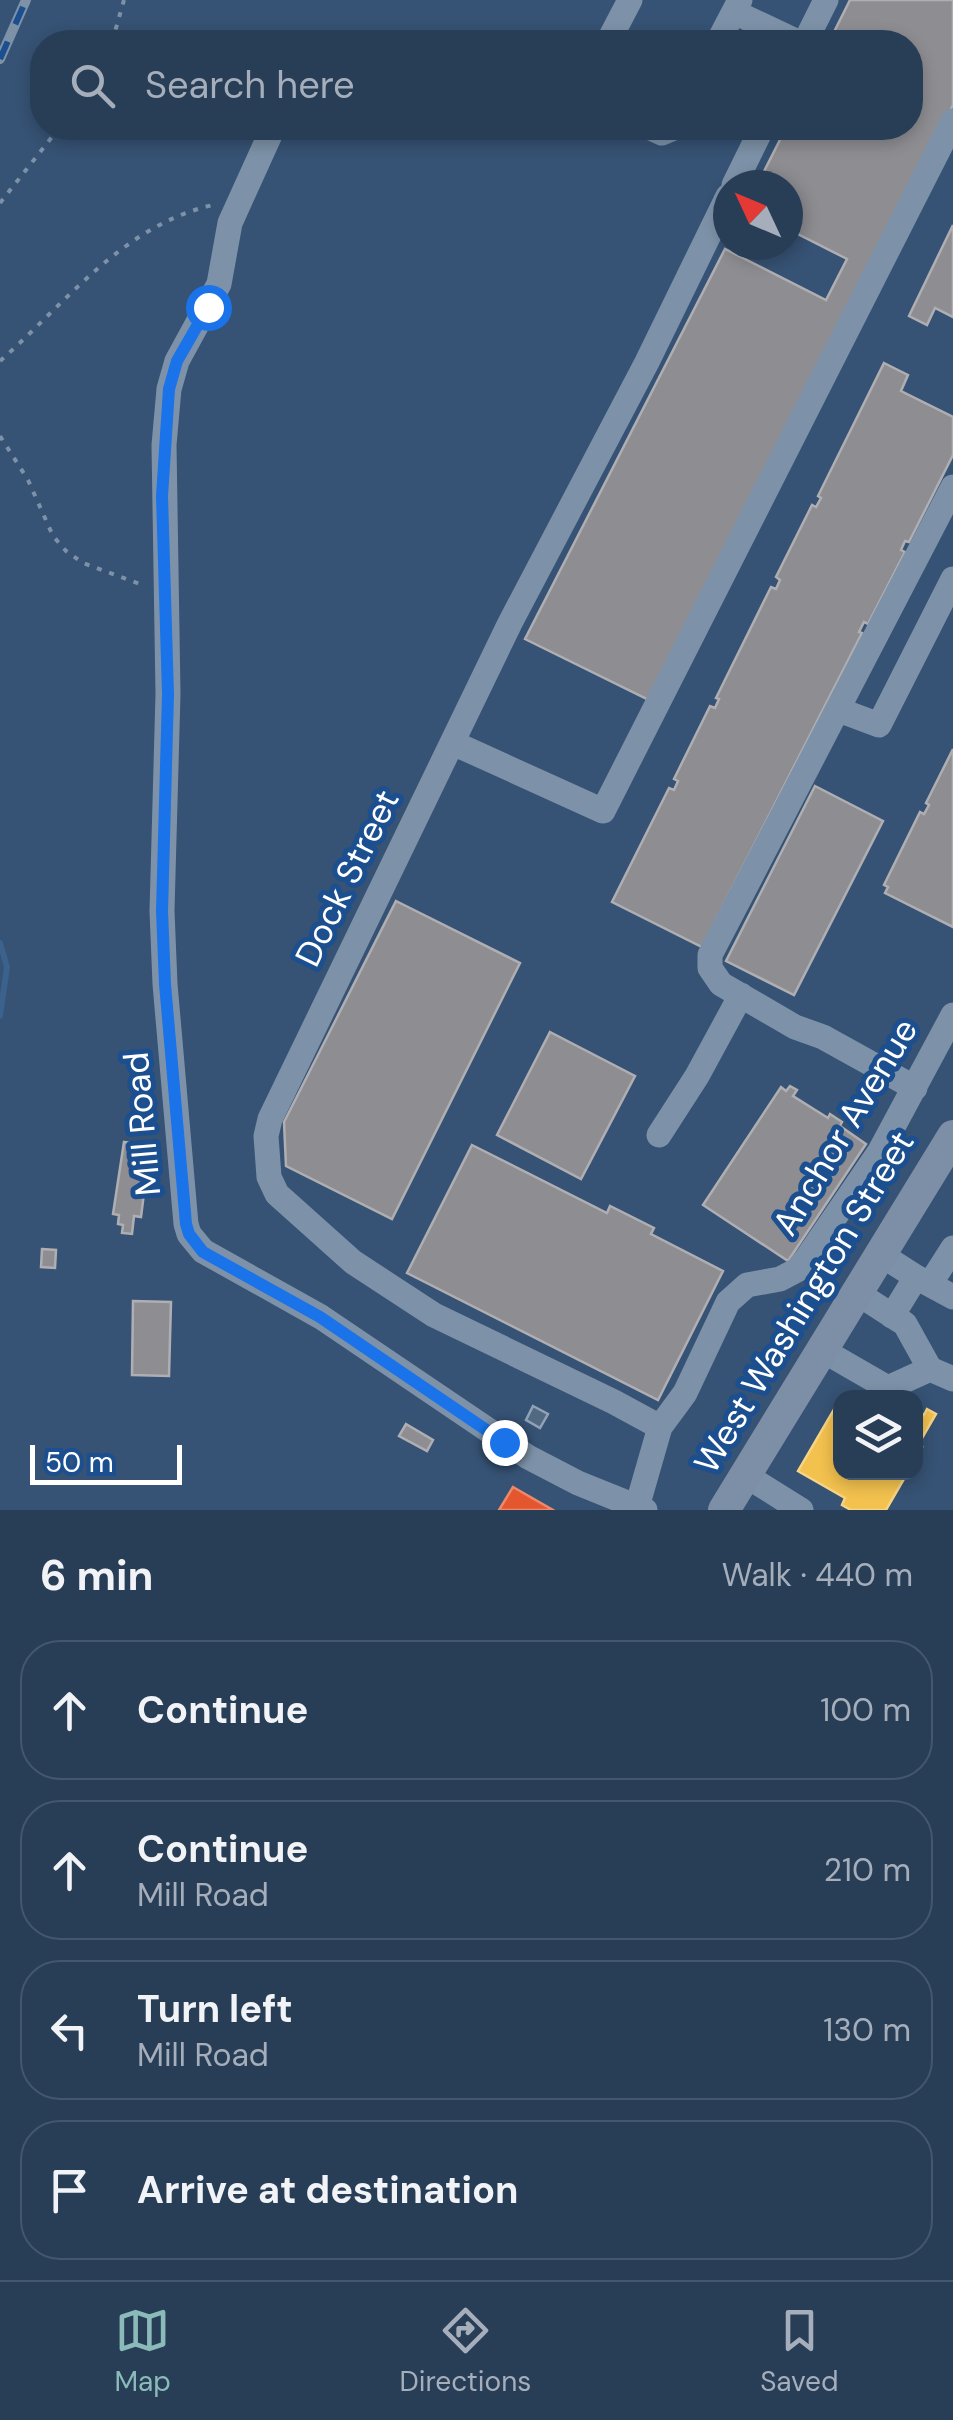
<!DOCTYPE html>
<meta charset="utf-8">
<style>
:root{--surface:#283e57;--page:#30455d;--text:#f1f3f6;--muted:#a5aeba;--line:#44576d;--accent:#8bbbb9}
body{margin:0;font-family:"DM Sans",sans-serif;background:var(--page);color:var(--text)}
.controls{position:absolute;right:30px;bottom:30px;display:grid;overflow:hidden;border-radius:20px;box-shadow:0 5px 15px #0003}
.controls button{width:90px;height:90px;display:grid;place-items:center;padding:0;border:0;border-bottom:2px solid var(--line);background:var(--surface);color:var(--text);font:50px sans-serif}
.compass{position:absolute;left:713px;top:170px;width:90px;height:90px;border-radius:50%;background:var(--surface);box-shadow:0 5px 15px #0003;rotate:314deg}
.scale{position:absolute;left:30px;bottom:25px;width:152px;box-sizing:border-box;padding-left:10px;border:5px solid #fff;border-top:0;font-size:28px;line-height:35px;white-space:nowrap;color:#fff;-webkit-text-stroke:8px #1b4f8f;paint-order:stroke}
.stop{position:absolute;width:30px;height:30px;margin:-22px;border:8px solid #1a73e8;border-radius:50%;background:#fff}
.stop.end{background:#1a73e8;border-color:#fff;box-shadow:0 2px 10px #0008}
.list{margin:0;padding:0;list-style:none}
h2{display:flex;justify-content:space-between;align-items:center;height:130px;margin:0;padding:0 40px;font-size:42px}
h2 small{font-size:32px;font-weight:400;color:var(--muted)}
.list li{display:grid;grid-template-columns:65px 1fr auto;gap:30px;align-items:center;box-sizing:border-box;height:140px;margin:0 20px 20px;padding:0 20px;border:2px solid var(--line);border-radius:40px}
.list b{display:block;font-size:38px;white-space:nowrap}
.list p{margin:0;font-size:32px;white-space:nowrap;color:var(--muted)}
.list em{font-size:32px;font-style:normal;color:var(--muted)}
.icon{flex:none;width:55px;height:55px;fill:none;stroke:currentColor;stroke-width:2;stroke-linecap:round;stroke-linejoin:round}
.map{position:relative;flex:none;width:953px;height:1510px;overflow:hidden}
.search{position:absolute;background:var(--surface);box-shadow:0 5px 15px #0003;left:30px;right:30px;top:30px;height:110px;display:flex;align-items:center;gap:25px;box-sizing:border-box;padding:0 35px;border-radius:40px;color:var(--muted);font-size:38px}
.sheet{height:770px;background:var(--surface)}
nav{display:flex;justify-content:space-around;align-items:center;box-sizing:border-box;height:140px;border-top:2px solid var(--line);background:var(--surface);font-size:28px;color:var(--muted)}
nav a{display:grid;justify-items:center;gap:5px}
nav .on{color:var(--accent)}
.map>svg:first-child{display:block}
</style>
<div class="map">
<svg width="953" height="1510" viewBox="0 0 953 1510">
<rect width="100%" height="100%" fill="#365274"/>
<path fill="#f2c14e" stroke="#f6d483" stroke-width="2.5" d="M840 1399V1472H908L886 1510H851L842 1505 845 1498 798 1471Z
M927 1409 936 1414 918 1445 922 1447 916 1459V1410L924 1415Z"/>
<path fill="#e4572e" stroke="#ec896d" stroke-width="2.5" d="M513 1487 553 1510H499Z"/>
<path fill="#8d8d92" stroke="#afafb3" stroke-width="2.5" d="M850 0H953V105L649 700 525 639 725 249 826 300 847 259 788 229V185H757L786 128H910V42H829Z
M953 225V317L935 308 927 325 909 316Z
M884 363 908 375 901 391 953 417V455L909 542 905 541 901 550 905 552 868 624 864 622 859 632 862 633 702 947 612 902 669 788 674 790 678 781 674 779 710 706 715 708 719 699 716 698 771 587 776 589 780 580 776 577 812 505 816 507 821 498 818 496Z
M953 749V927L885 893 888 887 884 885 920 812 924 814 929 805 926 803Z
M815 786 883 821 794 995 726 961Z
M396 901 520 963 392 1219 286 1166 284 1122Z
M550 1032 635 1076 581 1179 497 1135Z
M790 1086 797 1090 793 1096 828 1118 830 1114 842 1122 840 1126 866 1144 788 1261 703 1205 781 1087 786 1091Z
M124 1142 150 1145 141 1217 134 1216 132 1234 122 1233 123 1225 118 1224 119 1215 113 1214Z
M472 1145 607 1213 610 1206 654 1228 651 1234 723 1271 658 1400 407 1273Z
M42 1249 56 1250 55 1268 41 1267Z
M133 1301 171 1302 169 1376 132 1375Z
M406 1424 433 1440 427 1451 399 1436Z"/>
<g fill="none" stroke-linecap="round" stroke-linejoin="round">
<path stroke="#3b618d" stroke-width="6" d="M0 943 7 967 0 1016"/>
</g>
<path fill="#526984" stroke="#92a2b6" stroke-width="2.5" d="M533 1406 548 1414 540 1428 526 1420Z"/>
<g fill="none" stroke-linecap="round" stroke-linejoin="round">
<path stroke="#7d92a8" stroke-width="4" stroke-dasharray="5 8" stroke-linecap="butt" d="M112 42 124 0
M0 203 59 128
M0 361C66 303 123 225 213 205
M0 436 28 480 53 536 66 551 83 563 145 586"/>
<path stroke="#7d92a8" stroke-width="25" d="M734 12 798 42
M608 42 630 0
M718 42 740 0
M805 42 826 0
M273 128 230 223 219 284 177 361 169 389 164 445 168 694 162 911 165 984 186 1224 189 1234 203 1251 321 1317 528 1457 578 1483 645 1510
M651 128 662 133 674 128
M734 185 762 128
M839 710 879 725 953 579
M453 743 603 811 953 121
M915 1088 823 1037 795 1027 721 984 710 968V955L953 487
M659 1135 697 1076 741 995
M880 1254 916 1277 892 1316
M916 1277 953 1297
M930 1284 953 1248
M857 1293 905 1324 930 1369
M822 1350 888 1388 930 1369 953 1379
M660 1427 614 1402 434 1315 353 1262 277 1194 269 1177 266 1136 270 1119 510 623 647 362 728 196
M745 1475 801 1510
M637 1507 660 1427 685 1393 728 1302 747 1285 780 1279 797 1270 807 1258 880 1151 953 1015"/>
<path stroke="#7d8ea7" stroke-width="32" d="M724 1510 953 1136"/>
<defs>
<path id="rail" d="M0 59 26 0"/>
</defs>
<use href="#rail" stroke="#7e92a7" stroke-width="10"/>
<use href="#rail" stroke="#1b4f8f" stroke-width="6" stroke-dasharray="19" stroke-linecap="butt"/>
</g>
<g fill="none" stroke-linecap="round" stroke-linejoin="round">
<path stroke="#1a73e8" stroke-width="12" d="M208 307 177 361 169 389 162 496 168 694 162 911 165 984 186 1224 189 1234 203 1252 320 1317 504 1442"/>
</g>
<g text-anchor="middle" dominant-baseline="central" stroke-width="10" stroke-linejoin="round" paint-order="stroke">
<g font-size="35" fill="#fff" stroke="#1b4f8f">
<text transform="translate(347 878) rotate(-64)">Dock Street</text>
<text transform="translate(142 1124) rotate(-95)">Mill Road</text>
<text transform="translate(845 1127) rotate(-59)">Anchor Avenue</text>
<text transform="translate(804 1302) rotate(-59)">West Washington Street</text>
</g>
</g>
</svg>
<div class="controls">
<button><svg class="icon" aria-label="layers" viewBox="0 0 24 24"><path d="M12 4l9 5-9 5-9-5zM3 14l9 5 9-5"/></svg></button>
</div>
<svg class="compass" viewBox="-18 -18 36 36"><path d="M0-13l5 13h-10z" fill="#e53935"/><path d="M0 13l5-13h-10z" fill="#a5aeba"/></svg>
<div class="scale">50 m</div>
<div class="stop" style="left:208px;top:307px"></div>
<div class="stop end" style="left:504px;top:1442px"></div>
<div class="search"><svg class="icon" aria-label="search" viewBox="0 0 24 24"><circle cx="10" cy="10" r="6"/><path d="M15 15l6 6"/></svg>Search here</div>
</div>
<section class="sheet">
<h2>6 min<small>Walk · 440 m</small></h2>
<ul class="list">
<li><svg class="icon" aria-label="ahead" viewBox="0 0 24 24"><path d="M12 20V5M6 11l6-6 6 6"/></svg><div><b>Continue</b></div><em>100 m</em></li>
<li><svg class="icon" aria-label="ahead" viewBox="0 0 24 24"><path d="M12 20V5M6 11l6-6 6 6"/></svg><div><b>Continue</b><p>Mill Road</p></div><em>210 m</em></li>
<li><svg class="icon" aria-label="left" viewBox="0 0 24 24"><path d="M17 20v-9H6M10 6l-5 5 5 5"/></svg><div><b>Turn left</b><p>Mill Road</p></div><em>130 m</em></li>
<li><svg class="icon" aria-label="arrive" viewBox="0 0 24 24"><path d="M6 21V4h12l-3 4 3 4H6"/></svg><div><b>Arrive at destination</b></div></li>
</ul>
</section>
<nav>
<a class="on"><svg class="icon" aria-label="map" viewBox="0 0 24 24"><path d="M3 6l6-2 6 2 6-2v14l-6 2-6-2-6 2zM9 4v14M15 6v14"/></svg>Map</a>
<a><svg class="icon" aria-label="directions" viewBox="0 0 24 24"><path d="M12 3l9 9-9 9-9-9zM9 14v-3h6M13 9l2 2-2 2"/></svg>Directions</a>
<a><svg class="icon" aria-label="saved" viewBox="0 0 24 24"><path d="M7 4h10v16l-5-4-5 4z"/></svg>Saved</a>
</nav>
